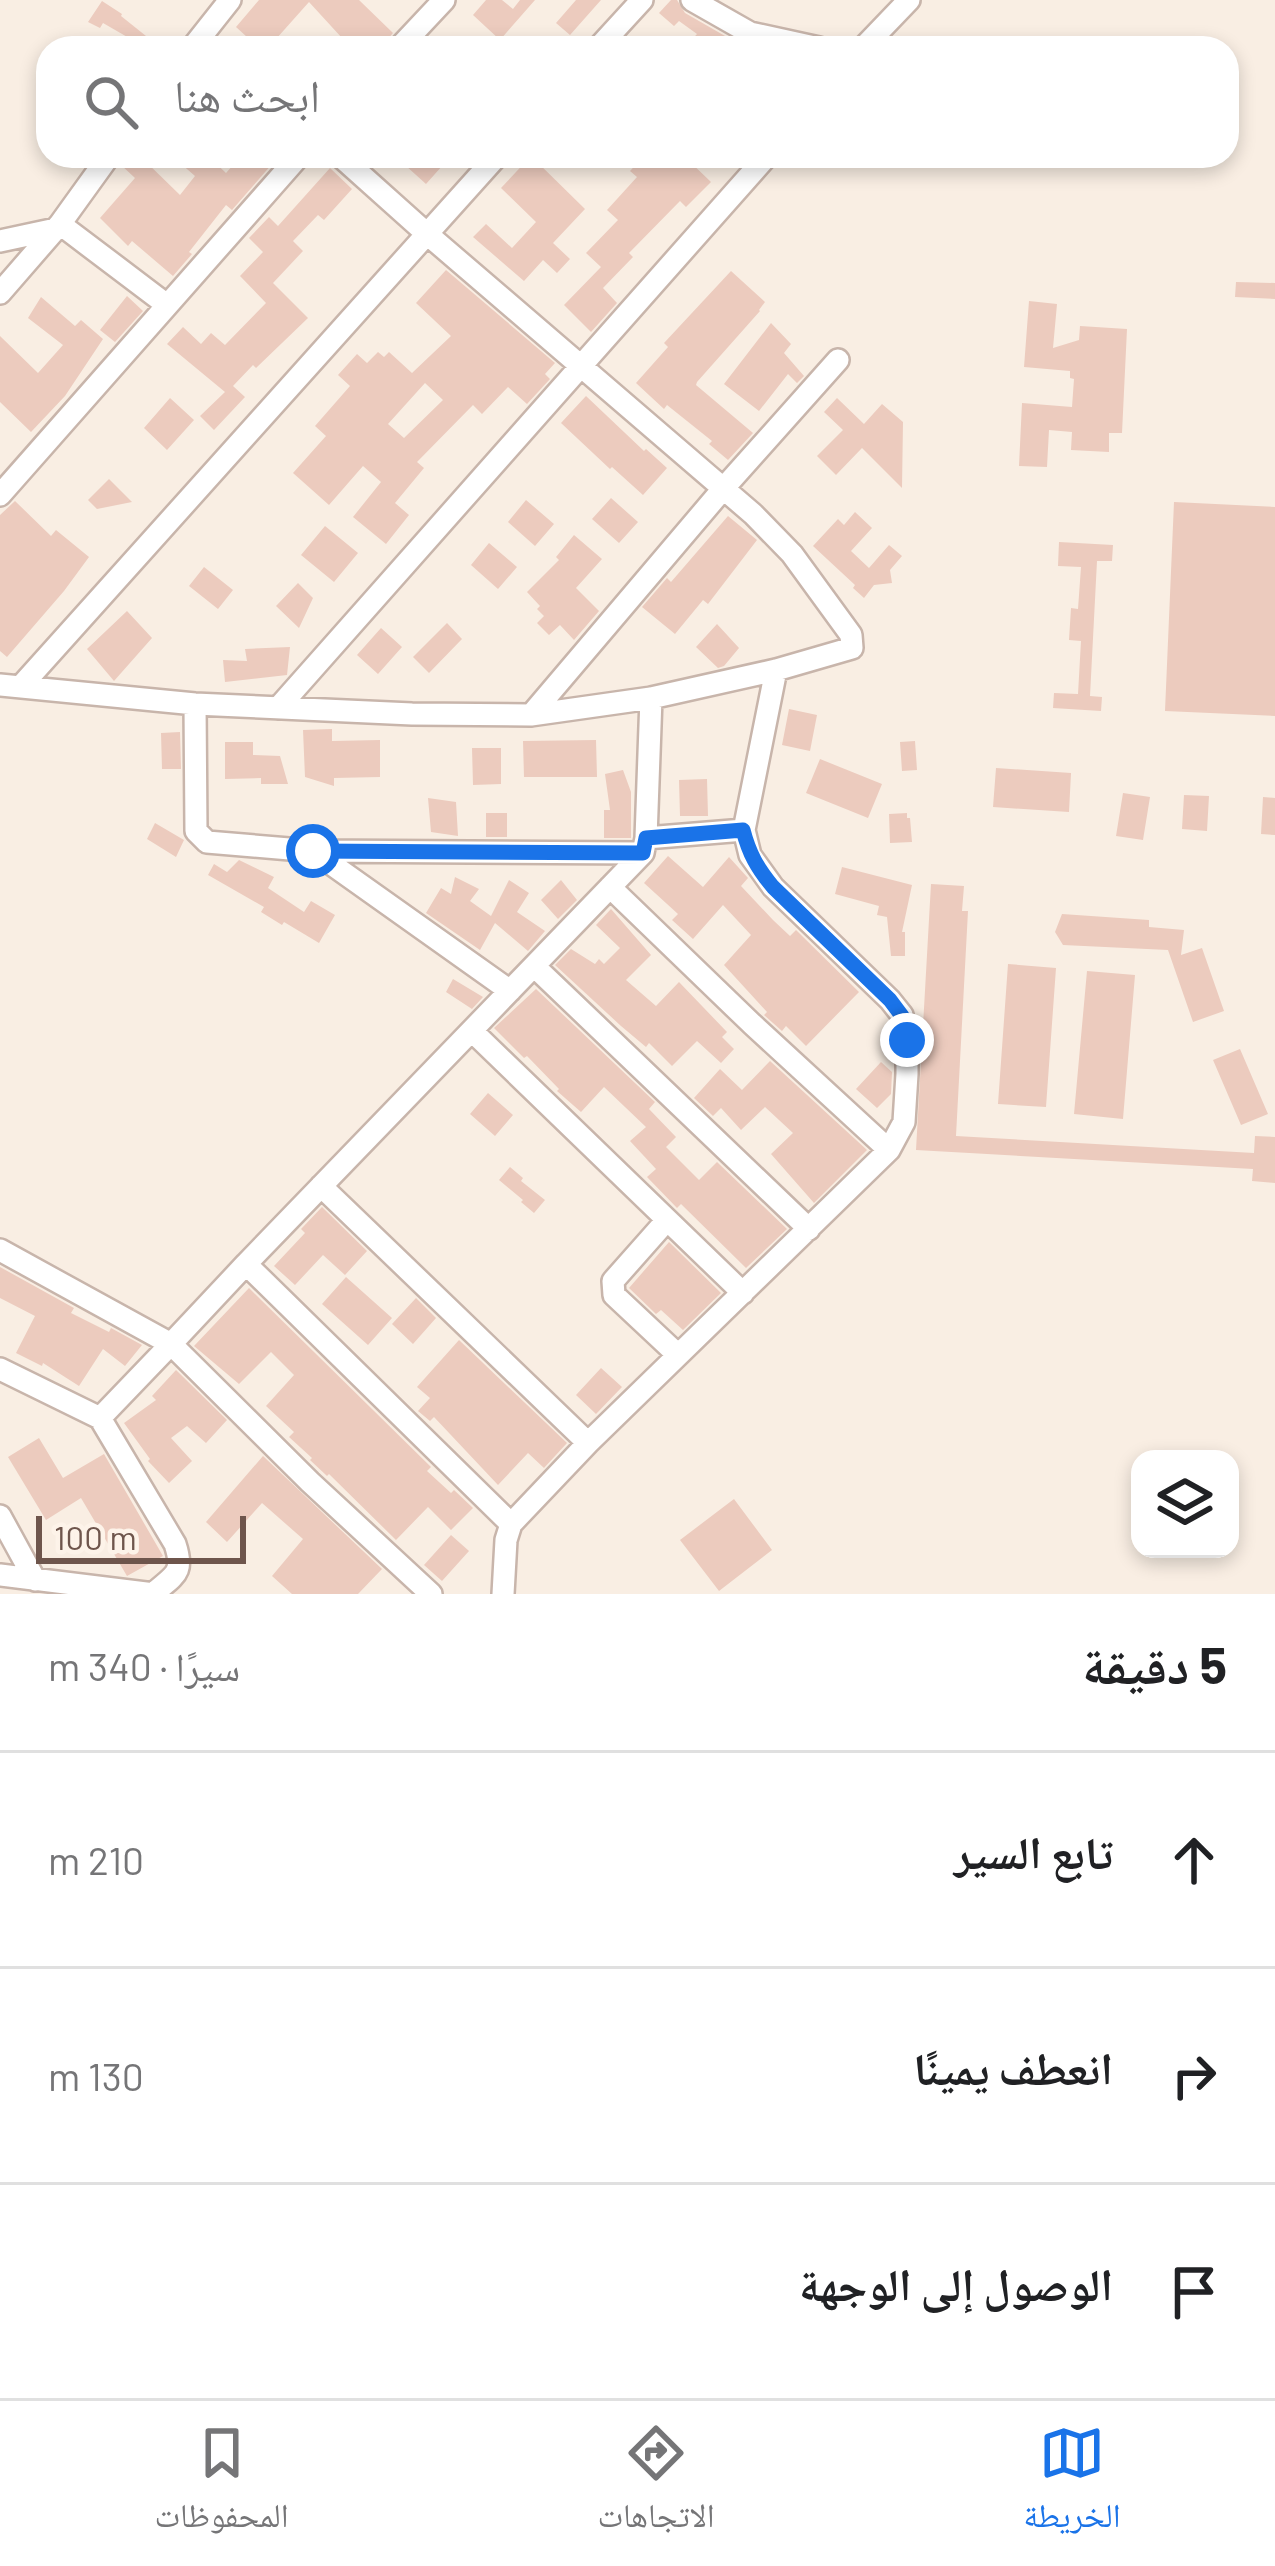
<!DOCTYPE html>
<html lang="ar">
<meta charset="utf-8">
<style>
:root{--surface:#fff;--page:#f6f6f6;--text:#202124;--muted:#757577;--line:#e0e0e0;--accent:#1a73e8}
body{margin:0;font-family:Barlow,"Noto Naskh Arabic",sans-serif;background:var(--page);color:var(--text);direction:rtl}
.controls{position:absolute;right:36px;bottom:36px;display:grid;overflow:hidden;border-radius:24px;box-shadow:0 6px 18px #0003}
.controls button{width:108px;height:108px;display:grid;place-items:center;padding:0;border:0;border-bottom:3px solid var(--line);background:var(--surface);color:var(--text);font:60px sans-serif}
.scale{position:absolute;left:36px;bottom:30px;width:210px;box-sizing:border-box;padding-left:12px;border:6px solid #6e554c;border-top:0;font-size:33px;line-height:42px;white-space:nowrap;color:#6e554c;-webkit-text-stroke:9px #fdf3e9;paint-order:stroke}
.stop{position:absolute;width:36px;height:36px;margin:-27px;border:9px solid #1a73e8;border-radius:50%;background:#fff}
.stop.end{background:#1a73e8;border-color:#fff;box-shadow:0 3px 12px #0008}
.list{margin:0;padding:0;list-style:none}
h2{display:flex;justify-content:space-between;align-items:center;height:156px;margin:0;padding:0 48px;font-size:51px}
h2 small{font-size:39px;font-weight:400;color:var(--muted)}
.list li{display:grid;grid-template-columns:78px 1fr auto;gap:36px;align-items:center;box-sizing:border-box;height:216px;padding:0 48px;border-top:3px solid var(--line)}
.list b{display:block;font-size:45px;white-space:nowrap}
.list em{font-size:39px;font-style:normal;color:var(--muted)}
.icon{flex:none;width:66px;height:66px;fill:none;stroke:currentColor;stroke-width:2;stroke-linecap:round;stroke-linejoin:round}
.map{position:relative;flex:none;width:1275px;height:1594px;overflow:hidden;direction:ltr}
.search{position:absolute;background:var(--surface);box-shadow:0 6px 18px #0003;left:36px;right:36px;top:36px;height:132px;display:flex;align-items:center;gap:30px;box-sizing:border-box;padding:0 42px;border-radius:36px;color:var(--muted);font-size:45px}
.sheet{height:804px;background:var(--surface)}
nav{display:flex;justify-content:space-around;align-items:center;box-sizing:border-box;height:168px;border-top:3px solid var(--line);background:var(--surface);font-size:33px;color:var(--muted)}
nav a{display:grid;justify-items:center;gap:6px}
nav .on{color:var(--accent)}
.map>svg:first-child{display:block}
</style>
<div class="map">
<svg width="1275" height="1594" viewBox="0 0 1275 1594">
<rect width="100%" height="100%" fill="#f9eee3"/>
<path fill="#eccbbe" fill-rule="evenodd" d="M259 0H359L393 33 380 48H333L342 38 309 2 268 48H259L236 27Z
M486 0H502L513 9 520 0H535L500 40 473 15Z
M576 0H601L570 35 556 23Z
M671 0H677L685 13 739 44 736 48H684L697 34 679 21 674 26 659 13Z
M102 1 122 14 121 16 161 48H121L129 38 103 23 100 28 88 22Z
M125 156H140L180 195 195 176 172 156H208L226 173 241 156H279L232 210 226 205 189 252 192 254 173 276 132 241 128 246 100 218 135 178 121 165Z
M395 156H451L426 184Z
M531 156 585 209 553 243 570 259 557 273 543 260 524 281 473 237 486 224 512 248 536 222 501 188Z
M644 156H684L711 182 686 207 680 201 629 253 633 257 603 288 617 303 591 332 564 305 601 267 586 253 618 220 607 210 637 177 630 171Z
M330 168 352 189 324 220 318 215 293 241 303 251 273 283 308 318 256 368 253 365 233 386 245 397 214 430 200 416 225 392 167 344 183 327 201 344 211 333 225 345 266 303 240 276 263 252 249 238 269 217 278 226Z
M446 270 555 363 545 374 550 379 527 404 508 387 482 414 473 405 417 462 424 468 395 503 409 515 386 544 353 517 381 482 363 466 329 505 293 473 326 436 315 426 350 386 338 375 357 354 367 363 378 352 384 357 389 352 412 373 451 336 416 303ZM425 383 443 400 404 438 388 424Z
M731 271 765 302 759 310 760 311 697 382 696 385 753 433 728 460 709 444 712 441 667 405 664 409 636 383 668 347 664 343Z
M1236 282 1275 283V299L1235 297Z
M127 296 143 311 115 342 100 330Z
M41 297 75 326 81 320 103 339 65 396 31 432 0 402V336L38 373 63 345 28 318Z
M1029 301 1057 304 1053 348 1079 340 1080 326 1127 329 1122 433H1109V452L1071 450 1072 432 1049 430 1047 467 1019 466 1022 403 1072 407 1074 379 1070 378V371L1024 367Z
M771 323 791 344 784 353 804 376 797 383 788 374 759 411 724 384Z
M586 396 644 451 646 449 667 468 643 495 612 467 610 469 561 423Z
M170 398 194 420 167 450 144 428Z
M837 398 864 424 882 404 903 422 902 488 862 448 836 475 817 456 843 430 824 412Z
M109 479 132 502 97 509 88 500Z
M611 498 638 522 619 543 592 519Z
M526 500 554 524 535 546 508 522Z
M15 501 51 536 56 530 89 557 64 591 7 657 0 651V515Z
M1174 502 1275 507V716L1165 711Z
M855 512 872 528 851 551 869 568 889 545 902 556 890 570 892 583 874 585 864 598 853 588 855 585 813 546 838 519 844 525Z
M728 516 757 540 708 604 703 600 675 634 642 607 667 578 671 582Z
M325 526 358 553 334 582 301 555Z
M574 535 602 559 576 588 599 611 574 640 560 625 549 635 537 623 544 616 537 609 540 606 527 592 559 560 556 557Z
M1059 542 1113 545 1112 561H1097L1090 696 1102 697 1101 711 1053 708 1054 693 1078 694 1081 641 1069 640 1071 608 1078 609 1081 567 1058 566Z
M489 543 517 567 498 589 471 565Z
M204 567 233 590 218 609 189 586Z
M298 583 313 598 299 628 276 606Z
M127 611 152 638 114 681 87 649Z
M447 623 462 639 429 673 413 657Z
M717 624 739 648 724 666 718 668 696 647Z
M381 628 402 647 378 674 357 655Z
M290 647 287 675 225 682 223 660 247 661 245 649Z
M789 709 817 715 810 751 782 745Z
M332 729V741L380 740V777L334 778V786L305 777 303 730Z
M180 732 181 769H162L161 733Z
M596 740 597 777H524L523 741Z
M915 741 917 770 902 771 900 742Z
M225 742H253V755L280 756 288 784H261V778L225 779Z
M472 748H501V784L473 785Z
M820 759 882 784 868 818 806 793Z
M996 768 1071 773 1069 812 993 807Z
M623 770 631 792V838H604V810H610L605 774Z
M707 779 708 816H680L679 780Z
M1123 793 1150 797 1143 840 1116 836Z
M1184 795 1209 796 1207 831 1182 829Z
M1263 797 1275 798V835L1261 834Z
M428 798 456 802 458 836 431 832Z
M486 813H507V837H486Z
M907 813V818H910L912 842 890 843 889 814Z
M155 823 184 840 176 857 147 839Z
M668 856 703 887 729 857 748 878 741 886 773 920 790 936 796 930 859 992 806 1046 786 1026 782 1031 764 1015 767 1012 724 965 751 935 723 905 693 939 672 920 678 914 644 883Z
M239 860 274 877 268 888 304 912 311 901 335 915 319 943 284 922 282 925 261 912 264 907 208 875 214 864 227 872Z
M842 867 912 885 902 932H905V956H891L887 917 877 915 879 906 835 894Z
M455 877 479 889 470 901 491 916 509 880 529 893 517 912 545 931 528 951 495 923 480 950 426 913 441 888 451 894Z
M561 880 577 900 558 919 541 900Z
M931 884 964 886 962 911H968L956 1136 1254 1153 1255 1136 1275 1137V1183L1252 1181 1253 1169 916 1150Z
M611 909 651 955 626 980 656 1006 679 982 727 1032 722 1037 734 1049 721 1063 697 1041 672 1066 649 1043 646 1047 621 1026 555 965 571 949 595 964 599 959 604 964 620 948 596 925Z
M1062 914 1149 920V927L1184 930 1181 955 1202 948 1224 1011 1193 1022 1168 950 1063 945 1055 932Z
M1008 964 1056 968 1046 1107 998 1104Z
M1087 971 1135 975 1123 1119 1074 1114Z
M453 979 483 997 472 1009 446 992Z
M536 989 655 1102 649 1109 676 1137 666 1147 699 1180 717 1162 787 1229 746 1268 681 1204 677 1208 647 1177 656 1169 630 1141 646 1127 604 1087 581 1112 557 1091 559 1089 527 1056 524 1058 494 1028Z
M1240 1049 1268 1114 1241 1125 1213 1060Z
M770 1061 867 1150 814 1203 771 1154 793 1133 765 1107 741 1130 721 1108 713 1116 694 1098 720 1069 742 1090Z
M881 1062 892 1072 891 1094 877 1108 856 1089Z
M488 1093 513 1115 495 1136 470 1114Z
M510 1167 523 1178 521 1181 545 1200 534 1213 521 1202 523 1200 499 1180Z
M322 1207 367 1251 345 1275 323 1255 295 1285 274 1266 305 1233 301 1229Z
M669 1242 721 1293 683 1330 661 1310 656 1314 629 1288Z
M0 1267 74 1308 71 1313 109 1332 111 1328 142 1345 125 1366 103 1349 79 1386 43 1363 42 1366 16 1353 35 1316 0 1298Z
M346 1277 392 1318 368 1345 322 1304Z
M249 1288 431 1467 427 1471 451 1493 454 1490 473 1508 451 1530 428 1507 396 1540 329 1474 327 1476 310 1460 312 1458 289 1437 294 1432 266 1406 294 1375 271 1352 239 1384 194 1346Z
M416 1298 436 1318 413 1344 392 1324Z
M459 1340 567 1443 544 1468 528 1453 498 1485 434 1417 430 1421 418 1411 430 1398 417 1387Z
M601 1368 622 1387 596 1414 576 1395Z
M176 1370 227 1420 206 1443 187 1426 171 1438 192 1461 169 1483 148 1461 150 1459 124 1423 156 1400 152 1396Z
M39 1438 63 1478 104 1454 163 1556 127 1576 81 1498 46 1520 8 1457Z
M263 1456 382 1569 358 1594H292L272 1576 303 1539 262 1503 227 1542 206 1522Z
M734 1499 772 1550 719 1591 680 1540Z
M451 1535 469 1551 442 1581 424 1565Z"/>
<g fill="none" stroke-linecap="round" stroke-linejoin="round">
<defs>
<path id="minor" d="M692 0 750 33 819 48
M192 48 230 0
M399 48 444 0
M598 48 642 0
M863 48 909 0
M60 224 167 305
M0 241 56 229
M0 293 60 224 109 156
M0 495 299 156
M0 685 195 704 412 714 531 715 651 698 776 670 852 648 851 635 792 554 753 514 426 233 340 156
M22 685 497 156
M195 704 196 831 207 842 313 851
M278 708 767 156
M531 715 722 490 838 360
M646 838 744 830
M610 887 752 1024 889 1150
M534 966 809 1229
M510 991 313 851 643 853
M472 1031 743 1293
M321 1186 588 1443
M667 1220 613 1281 614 1295 678 1355
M0 1250 171 1344 100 1418
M246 1264 643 853 646 838 651 698
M0 1369 100 1418 175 1544C185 1574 174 1575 153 1594
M0 1516 35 1580
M0 1575 154 1594
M431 1594 310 1482 171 1344 246 1264 511 1524
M503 1594 506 1540 511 1524 588 1443 889 1150 904 1122 907 1074V1040L902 1015 890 1000 773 887 750 855 744 830 776 670"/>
</defs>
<use href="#minor" stroke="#c8b5ab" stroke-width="26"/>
<use href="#minor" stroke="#fff" stroke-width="21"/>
</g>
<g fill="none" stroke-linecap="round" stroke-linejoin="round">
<path stroke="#1a73e8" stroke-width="15" d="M313 851 643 853 646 838 743 830C749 853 757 868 773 887L890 1000 902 1016 907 1040"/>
</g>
</svg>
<div class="controls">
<button><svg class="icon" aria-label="layers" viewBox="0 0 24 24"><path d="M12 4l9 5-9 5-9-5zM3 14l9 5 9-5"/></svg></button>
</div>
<div class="scale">100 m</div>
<div class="stop" style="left:313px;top:851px"></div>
<div class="stop end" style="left:907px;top:1040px"></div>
<div class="search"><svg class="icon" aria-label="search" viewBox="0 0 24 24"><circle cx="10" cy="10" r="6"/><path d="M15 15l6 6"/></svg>ابحث هنا</div>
</div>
<section class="sheet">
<h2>5 دقيقة<small>سيرًا · 340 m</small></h2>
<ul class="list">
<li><svg class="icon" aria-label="ahead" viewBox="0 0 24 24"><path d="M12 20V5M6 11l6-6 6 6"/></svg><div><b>تابع السير</b></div><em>210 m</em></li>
<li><svg class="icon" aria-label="right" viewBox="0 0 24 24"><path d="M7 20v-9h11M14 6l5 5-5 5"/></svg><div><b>انعطف يمينًا</b></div><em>130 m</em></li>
<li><svg class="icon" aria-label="arrive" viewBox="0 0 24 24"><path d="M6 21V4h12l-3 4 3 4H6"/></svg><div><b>الوصول إلى الوجهة</b></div></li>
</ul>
</section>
<nav>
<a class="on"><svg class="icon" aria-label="map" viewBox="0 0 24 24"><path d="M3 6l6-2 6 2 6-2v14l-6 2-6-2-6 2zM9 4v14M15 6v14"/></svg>الخريطة</a>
<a><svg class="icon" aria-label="directions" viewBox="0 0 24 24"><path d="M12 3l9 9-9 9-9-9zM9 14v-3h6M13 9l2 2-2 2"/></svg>الاتجاهات</a>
<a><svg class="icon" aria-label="saved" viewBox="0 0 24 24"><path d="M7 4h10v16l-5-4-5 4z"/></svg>المحفوظات</a>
</nav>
